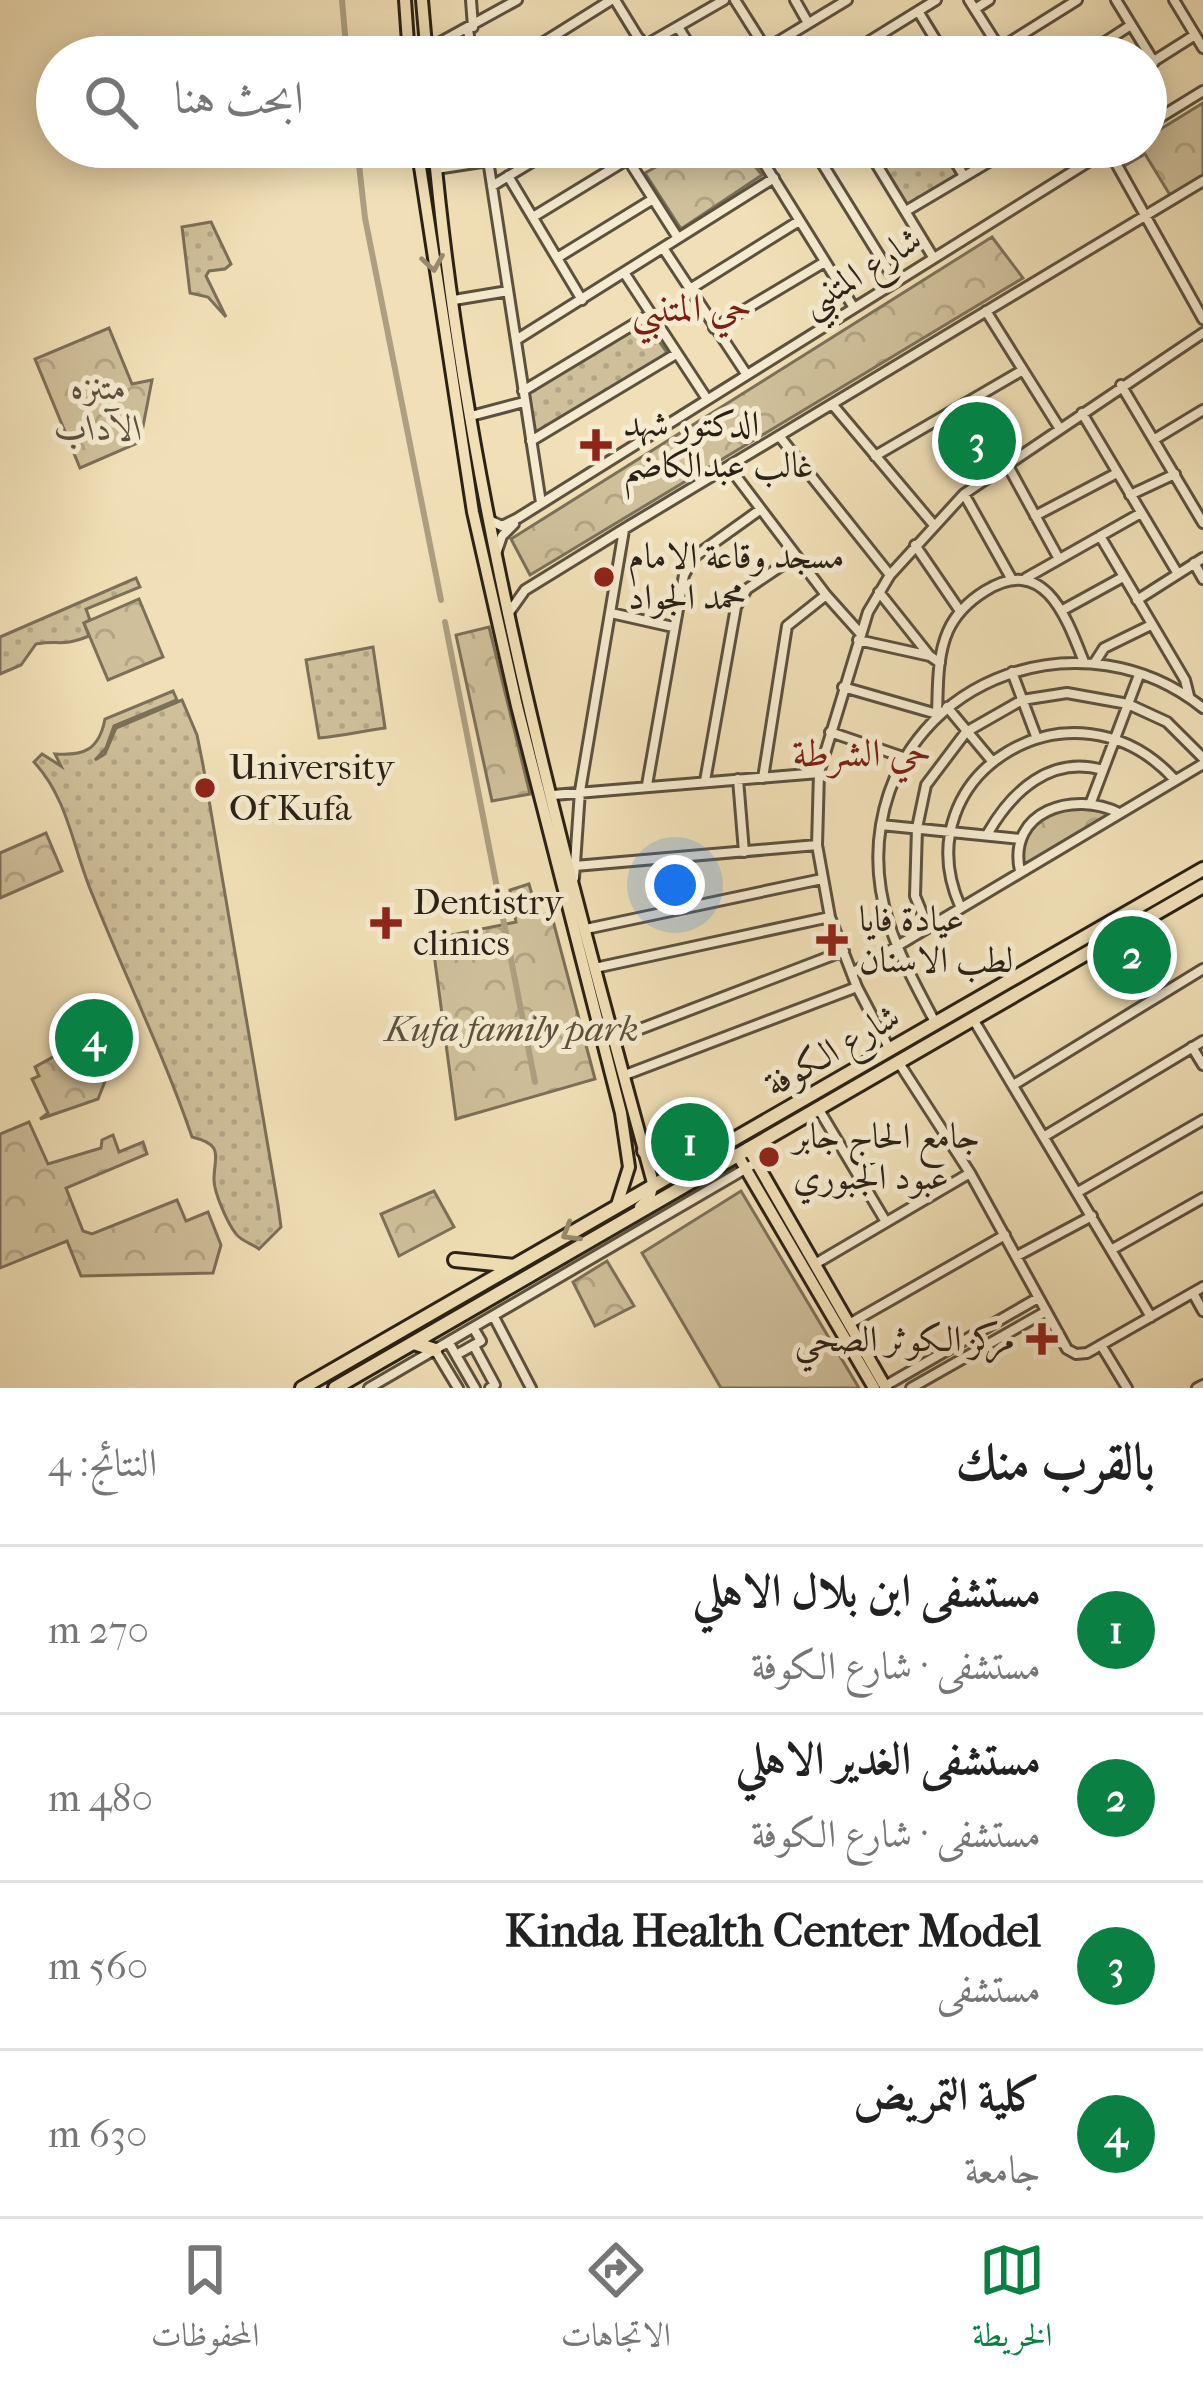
<!DOCTYPE html>
<html lang="ar">
<meta charset="utf-8">
<style>
:root{--surface:#fff;--page:#f2f2f2;--text:#222;--muted:#767676;--line:#e0e0e0;--accent:#0b8043}
body{margin:0;font-family:"IM FELL French Canon",Amiri,serif;background:var(--page);color:var(--text);direction:rtl}
.you{position:absolute;left:675px;top:885px;width:42px;height:42px;margin:-30px;border:9px solid #fff;border-radius:50%;background:#1a73e8;box-shadow:0 0 0 18px #1a73e833}
.badge{display:grid;place-items:center;width:78px;height:78px;border-radius:50%;background:var(--accent);color:#fff;font-size:39px;font-weight:700}
.pin{position:absolute;translate:-50% -50%;border:6px solid #fff;box-shadow:0 3px 12px #0006}
.list{margin:0;padding:0;list-style:none}
h2{display:flex;justify-content:space-between;align-items:center;height:156px;margin:0;padding:0 48px;font-size:51px}
h2 small{font-size:39px;font-weight:400;color:var(--muted)}
.list li{display:grid;grid-template-columns:78px 1fr auto;gap:36px;align-items:center;box-sizing:border-box;height:168px;padding:0 48px;border-top:3px solid var(--line)}
.list b{display:block;font-size:45px;white-space:nowrap}
.list p{margin:0;font-size:39px;white-space:nowrap;color:var(--muted)}
.list em{font-size:39px;font-style:normal;color:var(--muted)}
.icon{flex:none;width:66px;height:66px;fill:none;stroke:currentColor;stroke-width:2;stroke-linecap:round;stroke-linejoin:round}
.map{position:relative;flex:none;width:1203px;height:1388px;overflow:hidden;direction:ltr}
.search{position:absolute;background:var(--surface);box-shadow:0 6px 30px #0003;left:36px;right:36px;top:36px;height:132px;display:flex;align-items:center;gap:30px;box-sizing:border-box;padding:0 42px;border-radius:66px;color:var(--muted);font-size:45px}
.sheet{height:828px;background:var(--surface)}
nav{display:flex;justify-content:space-around;align-items:center;box-sizing:border-box;height:168px;border-top:3px solid var(--line);background:var(--surface);font-size:33px;color:var(--muted)}
nav a{display:grid;justify-items:center;gap:6px}
nav .on{color:var(--accent)}
.map>svg:first-child{display:block}
</style>
<div class="map">
<svg width="1203" height="1388" viewBox="0 0 1203 1388">
<defs>
<pattern id="grass-dots" width="8" height="8" patternUnits="userSpaceOnUse" patternTransform="scale(3)"><rect width="8" height="8" fill="#cfc09b"/><path d="M2 2h.1M6 6h.1" fill="none" stroke="#b2a585" stroke-width="1.8" stroke-linecap="round"/></pattern>
<pattern id="park-crowns" width="20" height="18" patternUnits="userSpaceOnUse" patternTransform="scale(3)"><rect width="20" height="18" fill="#cfc09b"/><path d="M2 6a3 3 0 1 1 6 0M12 15a3 3 0 1 1 6 0" fill="none" stroke="#b2a585"/></pattern>
</defs>
<rect width="100%" height="100%" fill="#f1e0b7"/>
<filter id="stains"><feTurbulence type="fractalNoise" baseFrequency=".00167" numOctaves="4"/><feColorMatrix values="0 0 0 0 .2 0 0 0 0 .09 0 0 0 0 .02 0 0 0 .5 -.17"/></filter>
<radialGradient id="worn" r=".72"><stop offset=".6" stop-color="#630" stop-opacity="0"/><stop offset="1" stop-color="#630" stop-opacity=".3"/></radialGradient>
<path fill="url(#grass-dots)" stroke="#7c7058" stroke-width="3" d="M871 147H941L958 175 907 206Z
M211 222 231 264 225 269 209 271 206 276 226 317 208 297 190 293 182 227Z
M645 322 669 355 534 436 526 395Z
M136 578 140 587 86 609 90 620 84 623 89 636C62 647 60 640 36 644L21 665 0 674V637Z
M373 647 385 728C362 731 342 736 319 738L306 660Z
M173 691 177 700 114 726 106 748 95 760 105 754 116 728 182 700 197 735 203 765 278 1205 281 1227 259 1249C253 1244 241 1241 236 1234 228 1224 214 1193 214 1180 214 1156 225 1145 192 1137 164 1055 125 976 93 896 73 850 69 800 34 762L42 754 61 766 55 754C84 756 99 750 105 719Z"/>
<path fill="url(#park-crowns)" stroke="#7c7058" stroke-width="3" d="M1203 103V175L1170 195 1145 154 1126 165 1119 154 1131 147H1146V138Z
M692 147H740L762 175 681 229 645 173Z
M992 237 1023 278 530 575 511 539Z
M109 328 132 384 152 380 140 442 80 468 35 359Z
M139 599 163 657 108 680 84 623Z
M489 627 530 794 492 801 456 635Z
M1091 805 1115 814 1022 869C1022 821 1047 807 1091 805Z
M46 833 62 871 0 898V853Z
M529 884 538 916 551 913 595 1079 456 1119 432 939 516 922 510 890Z
M92 1037 100 1051 94 1061 102 1066 107 1076 98 1099 40 1119 48 1113 32 1079 39 1076 35 1067 60 1053 74 1057 77 1044Z
M29 1122 48 1164 101 1148 102 1140 113 1135 119 1152 143 1142 147 1154 66 1188 83 1231 92 1234 177 1200 186 1221 208 1212 221 1245 213 1273 81 1276 67 1241 0 1268V1134Z
M434 1191 454 1227 399 1256 381 1214Z
M607 1261 634 1306 595 1326 573 1282Z"/>
<path fill="#cfc09b" stroke="#7c7058" stroke-width="3" d="M741 1191 859 1388H721L642 1253Z"/>
<g fill="none" stroke-linecap="round" stroke-linejoin="round">
<path stroke="#ad9f80" stroke-width="6" d="M342 0 347 57
M357 147 365 218 441 600
M445 622 535 1082"/>
<defs>
<path id="minor" d="M471 0 473 27
M615 0 650 57
M735 0 771 57
M795 0 808 23
M969 0 1005 57
M1116 0 1154 62
M1174 0 1203 48
M975 9 989 0
M918 11 946 57
M678 27 697 57
M468 29 472 57
M877 37 890 57
M644 46 724 0
M766 49 847 0
M999 49 1077 0
M426 50 517 0
M520 57 611 0
M612 57 640 39
M844 57 936 0
M1082 57 1131 25
M1146 66 1195 35
M1146 126 1203 91
M486 147 541 503
M620 147 678 238
M754 147 854 308
M812 147 895 281
M866 147 933 257
M946 147 964 176
M1061 147 1075 168
M1108 149 1203 319
M764 163 789 147
M436 169 488 161
M508 176 582 300
M492 186 557 147
M906 211 1014 147
M533 217 628 159
M663 248 747 375
M557 258 653 199
M625 274 707 399
M690 289 799 221
M454 300 508 291
M986 311 1060 429
M714 328 823 263
M516 340 774 178
M1121 385 1203 523
M523 391 649 315
M832 404 933 524
M1082 413 1178 574
M471 416 524 402
M780 437 890 575
M1155 439 1203 410
M531 441 676 354
M875 456 1023 370
M1007 464 1059 559
M729 467 826 595 860 633
M964 494 1011 578
M1130 495 1175 474
M1035 516 1117 473
M491 521 502 526 518 518 1112 147
M1100 536 1185 680 1189 696
M915 545 960 611
M497 551 502 536 514 524
M1194 563 1203 579
M1026 578 1141 513
M879 592 929 655
M1137 600 1203 558
M1061 611 1123 577
M611 613 673 627
M508 614 525 590 624 529 1203 181
M858 640 930 656 940 663
M1095 662 1104 648 1151 625
M1012 672 1036 736
M843 687 937 714C938 686 937 656 948 631 956 613 969 601 985 591 1044 554 1066 616 1084 662
M947 707 992 761
M830 732 906 758
M763 778 787 626 826 595
M738 779 744 852
M705 781 736 607 747 589 796 556
M647 785 684 575 694 557 761 509
M553 795 819 773
M1091 802 1139 675
M881 825 1020 839
M988 833C1012 791 1051 755 1103 770
M575 866 817 845
M1020 871C1007 811 1074 790 1119 813
M574 878 580 791 624 530
M960 906C902 773 1075 669 1175 780
M927 925 915 896 917 828 926 785 966 732 1022 700 1067 693 1128 704 1167 722 1203 758
M586 929 822 879
M595 968 830 917
M852 973 1203 764
M973 1019 1151 1317
M936 1024C902 959 868 902 881 825 906 674 1086 614 1203 708
M614 1039 844 951
M1192 1047 1203 1065
M890 1050 857 987 830 917 817 845 819 773 868 612 890 575 964 494 1203 333
M899 1063 970 1173 1067 1349 1076 1354 1087 1353 1203 1287
M625 1075 857 987
M1015 1084 1203 969
M818 1108 886 1222
M1045 1136 1203 1041
M1078 1192 1203 1120
M1111 1250 1203 1198
M1017 1256 1092 1216
M815 1264 970 1173
M1193 1293 1203 1311
M494 1317 531 1388
M849 1324 1005 1235
M449 1343 475 1388
M1101 1345 1127 1388
M474 1346 495 1385 490 1388
M435 1350 458 1388
M456 1355 481 1341 474 1329
M885 1386 1038 1298
M369 1388 757 1162
M911 1388 1045 1312
M1197 1388 1203 1385"/>
<path id="major" d="M405 0 409 57
M422 0 427 57
M417 147 473 512 517 706 621 1113 629 1167 617 1205
M434 147C466 499 560 844 653 1183L649 1199 640 1207
M748 1148 886 1388
M737 1154 874 1388"/>
<path id="highway" d="M644 1151 660 1166 679 1168
M455 1260 514 1266
M414 1343 435 1350
M302 1388 1203 869
M335 1388 1203 886"/>
</defs>
<use href="#minor" stroke="#5c513e" stroke-width="14"/>
<use href="#major" stroke="#2a2115" stroke-width="16"/>
<use href="#highway" stroke="#2a2115" stroke-width="18"/>
<use href="#minor" stroke="#f6ebd0" stroke-width="8"/>
<use href="#major" stroke="#f1e0b7" stroke-width="10"/>
<use href="#highway" stroke="#f1e0b7" stroke-width="12"/>
</g>
<defs><path id="oneway-chevron" d="M-2-3.5L2.5 0L-2 3.5" fill="none" stroke-width="1.6" stroke-linecap="round" stroke-linejoin="round" transform="scale(3)"/></defs>
<g stroke="#978a6e">
<use href="#oneway-chevron" transform="translate(433 263) rotate(81)"/>
<use href="#oneway-chevron" transform="translate(570 1233) rotate(149)"/>
</g>
<g fill="#8f2418" stroke="#f6ebd0" stroke-width="4.5">
<path d="M590 427h12v12h12v12h-12v12h-12v-12h-12v-12h12z"/>
<circle cx="604" cy="577" r="12"/>
<circle cx="205" cy="788" r="12"/>
<path d="M380 905h12v12h12v12h-12v12h-12v-12h-12v-12h12z"/>
<path d="M826 922h12v12h12v12h-12v12h-12v-12h-12v-12h12z"/>
<circle cx="769" cy="1157" r="12"/>
<path d="M1036 1321h12v12h12v12h-12v12h-12v-12h-12v-12h12z"/>
</g>
<g text-anchor="middle" dominant-baseline="central" stroke-width="10" stroke-linejoin="round" paint-order="stroke">
<g font-size="36" fill="#2a2115" stroke="#f6ebd0">
<text transform="translate(861 271) rotate(-32)">شارع المتنبي</text>
<text transform="translate(832 1050) rotate(-30)">شارع الكوفة</text>
</g>
<g font-size="36" font-style="italic" fill="#5c513d" stroke="#f6ebd0">
<text x="99" y="387">متنزه<tspan x="99" dy="41">الآداب</tspan></text>
<text x="512" y="1029">Kufa family park</text>
</g>
<g font-size="36" fill="#2a2115" stroke="#f6ebd0" text-anchor="start">
<text x="623" y="424">الدكتور شهد<tspan x="623" dy="41">غالب عبدالكاضم</tspan></text>
<text x="628" y="556">مسجد وقاعة الامام<tspan x="628" dy="41">محمد الجواد</tspan></text>
<text x="229" y="767">University<tspan x="229" dy="41">Of Kufa</tspan></text>
<text x="413" y="902">Dentistry<tspan x="413" dy="41">clinics</tspan></text>
<text x="859" y="919">عيادة فايا<tspan x="859" dy="41">لطب الاسنان</tspan></text>
<text x="793" y="1136">جامع الحاج جابر<tspan x="793" dy="41">عبود الجبوري</tspan></text>
<text x="1015" y="1339" text-anchor="end">مركز الكوثر الصحي</text>
</g>
<g font-size="39" fill="#7a1f14" stroke="#f6ebd0">
<text x="692" y="308">حي المتنبي</text>
<text x="862" y="753">حي الشرطة</text>
</g>
</g>
<rect width="100%" height="100%" filter="url(#stains)"/>
<rect width="100%" height="100%" fill="url(#worn)"/>
</svg>
<div class="you"></div>
<div class="pin badge" style="left:690px;top:1142px">1</div>
<div class="pin badge" style="left:1132px;top:955px">2</div>
<div class="pin badge" style="left:977px;top:441px">3</div>
<div class="pin badge" style="left:94px;top:1038px">4</div>
<div class="search"><svg class="icon" aria-label="search" viewBox="0 0 24 24"><circle cx="10" cy="10" r="6"/><path d="M15 15l6 6"/></svg>ابحث هنا</div>
</div>
<section class="sheet">
<h2>بالقرب منك<small>النتائج: 4</small></h2>
<ul class="list">
<li><span class="badge">1</span><div><b>مستشفى ابن بلال الاهلي</b><p>مستشفى · شارع الكوفة</p></div><em>270 m</em></li>
<li><span class="badge">2</span><div><b>مستشفى الغدير الاهلي</b><p>مستشفى · شارع الكوفة</p></div><em>480 m</em></li>
<li><span class="badge">3</span><div><b>Kinda Health Center Model</b><p>مستشفى</p></div><em>560 m</em></li>
<li><span class="badge">4</span><div><b>كلية التمريض</b><p>جامعة</p></div><em>630 m</em></li>
</ul>
</section>
<nav>
<a class="on"><svg class="icon" aria-label="map" viewBox="0 0 24 24"><path d="M3 6l6-2 6 2 6-2v14l-6 2-6-2-6 2zM9 4v14M15 6v14"/></svg>الخريطة</a>
<a><svg class="icon" aria-label="directions" viewBox="0 0 24 24"><path d="M12 3l9 9-9 9-9-9zM9 14v-3h6M13 9l2 2-2 2"/></svg>الاتجاهات</a>
<a><svg class="icon" aria-label="saved" viewBox="0 0 24 24"><path d="M7 4h10v16l-5-4-5 4z"/></svg>المحفوظات</a>
</nav>
